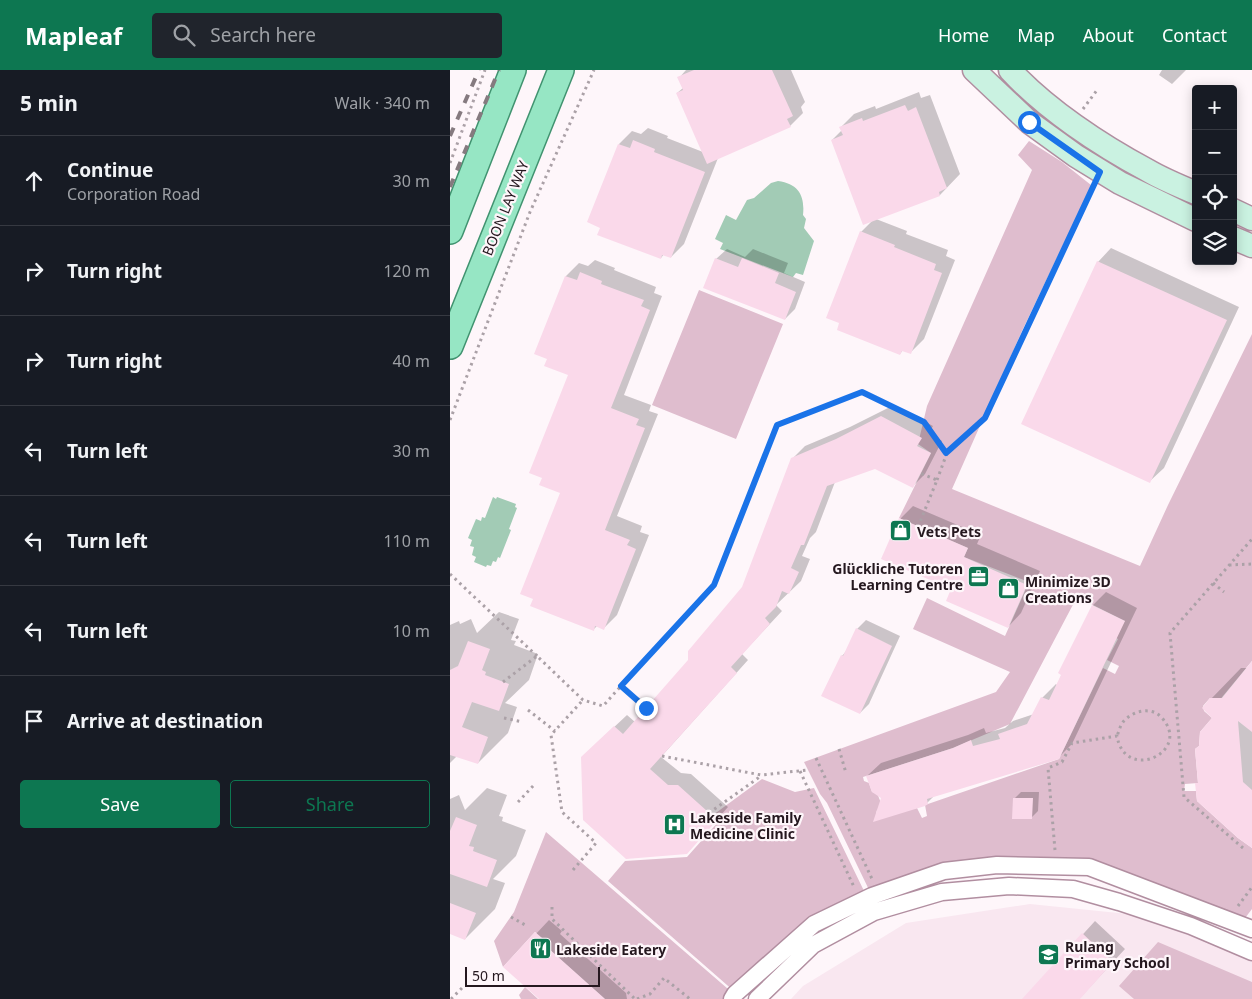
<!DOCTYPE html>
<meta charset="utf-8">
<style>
:root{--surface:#171b24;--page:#20242c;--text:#f1f3f6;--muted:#9ea1a6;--line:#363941;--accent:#0d7751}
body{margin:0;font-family:"Noto Sans",sans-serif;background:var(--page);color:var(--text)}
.controls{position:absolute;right:15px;top:15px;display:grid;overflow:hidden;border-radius:5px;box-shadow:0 2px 12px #0003}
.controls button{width:45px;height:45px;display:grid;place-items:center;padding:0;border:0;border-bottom:1px solid var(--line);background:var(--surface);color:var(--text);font:25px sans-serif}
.scale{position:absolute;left:15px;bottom:12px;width:135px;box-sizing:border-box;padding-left:5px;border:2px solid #25181f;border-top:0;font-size:14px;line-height:18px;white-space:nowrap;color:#25181f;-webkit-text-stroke:4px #fef6fa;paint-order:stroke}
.stop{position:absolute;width:15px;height:15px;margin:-11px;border:4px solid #1a73e8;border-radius:50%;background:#fff}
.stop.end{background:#1a73e8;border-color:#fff;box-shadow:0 1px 5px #0008}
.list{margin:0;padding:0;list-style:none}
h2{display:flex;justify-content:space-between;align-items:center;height:65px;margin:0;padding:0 20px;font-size:21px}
h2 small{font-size:16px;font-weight:400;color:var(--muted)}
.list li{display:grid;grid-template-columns:32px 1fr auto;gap:15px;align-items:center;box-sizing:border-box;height:90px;padding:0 20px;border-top:1px solid var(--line)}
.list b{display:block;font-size:19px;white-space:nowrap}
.list p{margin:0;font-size:16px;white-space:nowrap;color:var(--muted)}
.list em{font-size:16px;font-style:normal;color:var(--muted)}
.actions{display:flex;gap:10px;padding:15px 20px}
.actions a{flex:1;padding:11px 0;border:1px solid var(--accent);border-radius:5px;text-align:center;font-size:18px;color:var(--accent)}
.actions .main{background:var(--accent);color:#fff}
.icon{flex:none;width:28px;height:28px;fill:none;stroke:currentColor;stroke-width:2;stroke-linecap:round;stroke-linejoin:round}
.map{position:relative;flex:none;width:802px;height:929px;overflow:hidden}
header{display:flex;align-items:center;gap:30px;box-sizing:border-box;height:70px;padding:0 25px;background:var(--accent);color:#fff}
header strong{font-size:24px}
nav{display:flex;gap:28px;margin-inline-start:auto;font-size:18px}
.search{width:350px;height:45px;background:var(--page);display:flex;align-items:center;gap:12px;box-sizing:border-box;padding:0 18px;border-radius:5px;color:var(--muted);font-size:19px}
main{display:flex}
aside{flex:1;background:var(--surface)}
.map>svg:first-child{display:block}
</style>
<header>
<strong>Mapleaf</strong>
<div class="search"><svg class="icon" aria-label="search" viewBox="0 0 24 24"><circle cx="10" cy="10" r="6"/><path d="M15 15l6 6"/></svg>Search here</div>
<nav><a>Home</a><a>Map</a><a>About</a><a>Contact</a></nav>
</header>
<main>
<aside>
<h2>5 min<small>Walk · 340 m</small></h2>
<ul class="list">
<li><svg class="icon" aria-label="ahead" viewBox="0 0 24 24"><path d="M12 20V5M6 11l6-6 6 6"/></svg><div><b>Continue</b><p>Corporation Road</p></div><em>30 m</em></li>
<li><svg class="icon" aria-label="right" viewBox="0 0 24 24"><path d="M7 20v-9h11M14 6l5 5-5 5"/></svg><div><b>Turn right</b></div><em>120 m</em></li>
<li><svg class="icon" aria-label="right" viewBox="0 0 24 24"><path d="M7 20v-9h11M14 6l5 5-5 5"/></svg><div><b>Turn right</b></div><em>40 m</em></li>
<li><svg class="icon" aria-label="left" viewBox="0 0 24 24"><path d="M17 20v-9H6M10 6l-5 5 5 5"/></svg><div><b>Turn left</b></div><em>30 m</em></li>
<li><svg class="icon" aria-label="left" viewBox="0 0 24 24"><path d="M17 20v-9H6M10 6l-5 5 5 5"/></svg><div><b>Turn left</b></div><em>110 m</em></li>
<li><svg class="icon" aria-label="left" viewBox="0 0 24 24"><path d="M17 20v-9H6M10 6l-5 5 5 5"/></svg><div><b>Turn left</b></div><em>10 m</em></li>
<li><svg class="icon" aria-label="arrive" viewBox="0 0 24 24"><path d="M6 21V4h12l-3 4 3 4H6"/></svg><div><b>Arrive at destination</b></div></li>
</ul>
<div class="actions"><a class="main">Save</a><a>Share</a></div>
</aside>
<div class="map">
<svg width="802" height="929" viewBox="0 0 802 929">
<rect width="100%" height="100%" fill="#fef6fa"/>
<path fill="#f9e7f0" d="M580 834 688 845 782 878 802 889V929H341L353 916 456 853Z"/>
<path fill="#dfbdce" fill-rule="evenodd" d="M579 71 612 92 641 115 639 131 614 173 572 261 502 419 690 496 718 435 802 264V591L768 632 764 628H760L753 636 754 641 762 648 750 662 749 676 745 679 748 713 735 714 734 721H746L747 731 788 768 802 778V839L792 852 638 797 488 802 422 826 377 733 370 724 354 692 546 622 560 602 463 559 477 528 555 566 579 512 514 487 518 478 449 448 481 383 468 374 477 336 582 100 568 85ZM627 527 675 551 660 564 668 569 657 590 669 596 665 604 653 598 609 689 475 735 477 746 472 748 467 738 427 747 426 744 427 740 433 738 427 723 422 722 419 713 414 711 413 707 503 678 560 654Z
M249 220 333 254 286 369 202 335Z
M312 709 345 722 364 718 415 823 285 922 158 811 175 791 237 787 269 751 263 745Z
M96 762 285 925 282 929H155L99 879 100 875 85 862 53 897 44 871 64 842Z
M708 872 802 912V929H684L669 916Z
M75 917 88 929H71L69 925Z"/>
<path fill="#a2cbb5" d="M328 111C349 114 355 126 353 145L356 149 354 158 364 171 353 205 346 203 343 207 270 179 273 173 265 169 276 145 286 150 297 130 304 128 321 113Z
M43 427 46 429 47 427 66 434 65 437 67 438 59 459 61 460 50 488 48 487 46 492 43 491 41 496 37 495 36 497 24 492 26 487 22 485 24 477 20 476 22 470 18 468 26 449 31 451 32 447 35 448Z"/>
<path fill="#0003" d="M236 0H341L355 32 351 37 353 43 340 56 268 88 234 174 221 187 214 184 211 188 169 74 182 61 191 64 198 58 218 66 217 68 253 82 227 23 233 18 229 8Z
M712 0H736L722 14 709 5Z
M469 22 471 28 480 25 510 104 490 125 426 149 457 161 456 164 498 180 496 186 505 190 474 269 460 283 453 280 450 284 411 162 423 150 382 70 392 60 391 57 404 44 425 36 426 39Z
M661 178 789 237 714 398 700 411 648 192Z
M277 179 295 187 303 179 338 193 334 203 355 212 345 239 335 249 266 189Z
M145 190 165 198 164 200 206 217 204 223 212 226 174 325 201 335 199 341 208 344 167 446 192 456 190 462 199 465 167 545 154 558 147 556 144 559 111 422 119 305 99 289 86 284 116 206 129 193 138 196Z
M444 335 483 356 479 363 492 371 475 404 463 416 425 397 385 412 366 462 360 468 352 486 360 489 351 511 326 535 332 541 292 584 298 590 211 687 231 703 241 704 278 737 249 770 145 675 177 645 185 652 239 591 293 518 342 389 355 376 400 357Z
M463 436 531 465 527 474 590 501 571 543 558 557 502 519 450 449Z
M656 522 687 538 622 674 608 688 484 726 477 733 433 727 417 706 431 693 518 665 534 658 536 663 555 658 563 651 584 644 592 628 606 614 607 615 612 604 610 603 643 535Z
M49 542 69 549 61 570 66 571 64 575 88 584 79 610 55 633 67 637 58 663 28 693 8 685 0 693V555L9 551 10 554 21 549 27 563Z
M416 550 450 566 419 634 410 643 392 586 397 580 407 559Z
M802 594V776L747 714 749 712 750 675 763 648 761 629 791 598H798Z
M37 718 57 725 49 746 53 747 52 751 76 760 66 786 43 809 55 813 45 839 15 869 0 863V729L9 725 15 740Z
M571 722H589L588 741 581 748 564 729Z
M99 850 112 861 110 864 176 923 177 929H91L55 897Z
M645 851 675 879 629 929H574Z"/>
<path fill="#fad9ea" d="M244 0H322L343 46 337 49 341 57 257 94 226 23 233 20 227 7Z
M455 35 458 41 466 37 497 118 489 122 490 126 413 155 381 70 393 65 389 57 412 48 413 51Z
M183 70 205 79 204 82 255 102 221 188 212 185 211 189 147 165 150 158 137 152 168 74 180 78Z
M410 161 445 175 444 177 486 194 484 200 492 203 461 284 452 281 450 285 387 260 389 253 376 248Z
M265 188 288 197 292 188 329 203 325 213 346 222 335 250 253 218Z
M647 191 777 250 700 413 571 354Z
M130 202 152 211 151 214 194 230 191 236 200 240 161 338 189 349 186 355 195 358 155 460 180 470 177 475 186 479 154 560 145 556 144 561 80 536 83 529 70 524 110 423 89 415 92 408 79 403 118 305 94 296 97 289 84 284 115 206 127 210Z
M431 346 472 368 467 376 481 383 463 418 425 399 377 416 354 475H351L341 498 349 502 339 524 332 521 326 537 315 548 320 554 281 597 287 603 200 699 218 715H228L267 750 237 784 176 789 133 750 131 687 164 656 173 664 238 590V581L292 517 341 388 386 369Z
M449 448 518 478 514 487 577 515 558 558 496 531 501 519 431 489Z
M642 535 675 551 609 689 477 729 478 734 475 736 423 752 431 728 422 722 416 706 503 678 521 670 523 676 550 669 548 664 577 654 591 627 599 630 611 605 608 603Z
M406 558 442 576 410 644 371 626 391 585 393 586Z
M18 571 40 579 32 600 36 602 35 605 59 614 49 641 22 632 12 657 38 667 28 694 0 685V600L8 596Z
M802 591V662L788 651 793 712 802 720V778L788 768 747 731 745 713H748L745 679 749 676 750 662 762 648 752 638 760 628H772Z
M563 728H583L582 749H562Z
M6 747 27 755 19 776 24 777 23 781 47 790 37 817 0 804V761Z
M0 833 26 843 15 870 0 864Z
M85 862 100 875 98 878 155 929H89L53 897Z
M632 863 663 892 630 929H572Z"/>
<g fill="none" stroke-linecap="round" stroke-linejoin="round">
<defs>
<path id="minor" d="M282 929 285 924 364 854 422 826 494 801 547 795 639 797 802 859
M307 929 363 875 424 842 492 822 559 816 623 819 669 832 741 856 802 882"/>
<path id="secondary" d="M524 0 579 52 626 86 670 113 746 150
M560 0C596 39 650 75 697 100 712 109 729 116 746 123
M783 140 802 149
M783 168 802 176"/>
<path id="primary" d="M0 161 63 0
M0 276 111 0"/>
</defs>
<use href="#minor" stroke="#b18ea0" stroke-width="19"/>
<use href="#secondary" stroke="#b18ea0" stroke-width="25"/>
<use href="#primary" stroke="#419370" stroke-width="28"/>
<path stroke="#aba1a7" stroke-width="3" stroke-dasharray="2.5 4" stroke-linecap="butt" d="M633 39 647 20
M0 93 35 0
M0 350 80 142 144 0
M487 410 497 383 535 349 643 118
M468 457 487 410 470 403
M779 495 802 494
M0 504 87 586
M763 513 774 522
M53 612 87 586 133 630 153 636 171 616 196 639
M171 616 264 515 327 355 412 322 474 352 497 383
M78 640 105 661
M54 648 73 652
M389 679 396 703
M212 686 311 705 357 700
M366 688 422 809
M350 701 404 817
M68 732 84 715
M259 743 311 706
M793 778 734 727 720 563 802 469
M605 780 598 698 612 692 622 673 667 666C675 714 744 681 711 647 701 636 682 641 673 652 670 656 669 661 667 666
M123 800 146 773 112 742 101 665 133 630
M788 836 802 817
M102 837V849L184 928
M61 847 77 856
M1 929 13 917
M187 929 200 924 214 908 240 929"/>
<use href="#minor" stroke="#fff" stroke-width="16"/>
<use href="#secondary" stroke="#caf2e1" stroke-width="22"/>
<use href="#primary" stroke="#96e6c4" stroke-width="25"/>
<path stroke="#857a7f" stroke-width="4" stroke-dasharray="9 9" stroke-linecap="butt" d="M0 66 29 0
M0 117 49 0"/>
</g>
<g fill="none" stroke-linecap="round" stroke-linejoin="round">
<path stroke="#1a73e8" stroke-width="6" d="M196 638 171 616 264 515 327 355 412 322 474 352 496 383 535 348 650 102 579 52"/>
</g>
<defs>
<symbol id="shop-square" viewBox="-11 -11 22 22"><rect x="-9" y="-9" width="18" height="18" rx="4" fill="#0d7751" stroke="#fef6fa"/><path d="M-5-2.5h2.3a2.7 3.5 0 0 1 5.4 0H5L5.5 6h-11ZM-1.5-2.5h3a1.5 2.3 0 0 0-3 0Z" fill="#fff"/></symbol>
<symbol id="office-square" viewBox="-11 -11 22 22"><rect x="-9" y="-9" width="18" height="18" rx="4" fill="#0d7751" stroke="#fef6fa"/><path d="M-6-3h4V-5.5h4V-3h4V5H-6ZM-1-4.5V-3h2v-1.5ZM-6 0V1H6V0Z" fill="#fff"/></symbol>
<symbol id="hospital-square" viewBox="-11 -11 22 22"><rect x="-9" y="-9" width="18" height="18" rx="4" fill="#0d7751" stroke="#fef6fa"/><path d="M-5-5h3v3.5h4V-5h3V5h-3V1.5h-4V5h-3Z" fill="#fff"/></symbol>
<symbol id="restaurant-square" viewBox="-11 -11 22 22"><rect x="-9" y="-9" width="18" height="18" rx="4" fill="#0d7751" stroke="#fef6fa"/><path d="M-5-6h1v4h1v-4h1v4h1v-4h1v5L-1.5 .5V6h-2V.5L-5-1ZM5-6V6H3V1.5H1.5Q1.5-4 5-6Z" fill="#fff"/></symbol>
<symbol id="school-square" viewBox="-11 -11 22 22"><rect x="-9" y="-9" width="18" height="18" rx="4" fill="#0d7751" stroke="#fef6fa"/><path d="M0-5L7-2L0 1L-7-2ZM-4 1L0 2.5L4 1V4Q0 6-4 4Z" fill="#fff"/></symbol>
</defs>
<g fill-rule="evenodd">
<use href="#shop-square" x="438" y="448" width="25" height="25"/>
<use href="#office-square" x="516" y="494" width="25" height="25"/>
<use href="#shop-square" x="546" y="506" width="25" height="25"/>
<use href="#hospital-square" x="212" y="742" width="25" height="25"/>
<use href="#restaurant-square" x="78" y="866" width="25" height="25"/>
<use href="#school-square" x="586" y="872" width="25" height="25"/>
</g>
<g text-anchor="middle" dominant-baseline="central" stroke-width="4.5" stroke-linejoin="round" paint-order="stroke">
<g font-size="14" fill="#25181f" stroke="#fef6fa">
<text transform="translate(55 138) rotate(-68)">BOON LAY WAY</text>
</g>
<g font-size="14" font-weight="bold" fill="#25181f" stroke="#fef6fa" text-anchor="start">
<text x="467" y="461">Vets Pets</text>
<text x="513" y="498" text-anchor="end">Glückliche Tutoren<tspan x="513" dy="16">Learning Centre</tspan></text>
<text x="575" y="511">Minimize 3D<tspan x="575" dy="16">Creations</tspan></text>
<text x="240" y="747">Lakeside Family<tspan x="240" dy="16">Medicine Clinic</tspan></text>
<text x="615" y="876">Rulang<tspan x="615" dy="16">Primary School</tspan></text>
<text x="106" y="879">Lakeside Eatery</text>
</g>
</g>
</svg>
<div class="controls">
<button>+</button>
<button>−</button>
<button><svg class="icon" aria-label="locate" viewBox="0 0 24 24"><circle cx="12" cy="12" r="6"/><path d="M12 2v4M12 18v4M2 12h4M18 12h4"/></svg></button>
<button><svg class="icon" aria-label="layers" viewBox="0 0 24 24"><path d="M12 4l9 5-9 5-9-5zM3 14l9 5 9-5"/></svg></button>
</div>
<div class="scale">50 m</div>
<div class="stop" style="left:579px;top:52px"></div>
<div class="stop end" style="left:196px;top:638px"></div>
</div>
</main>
